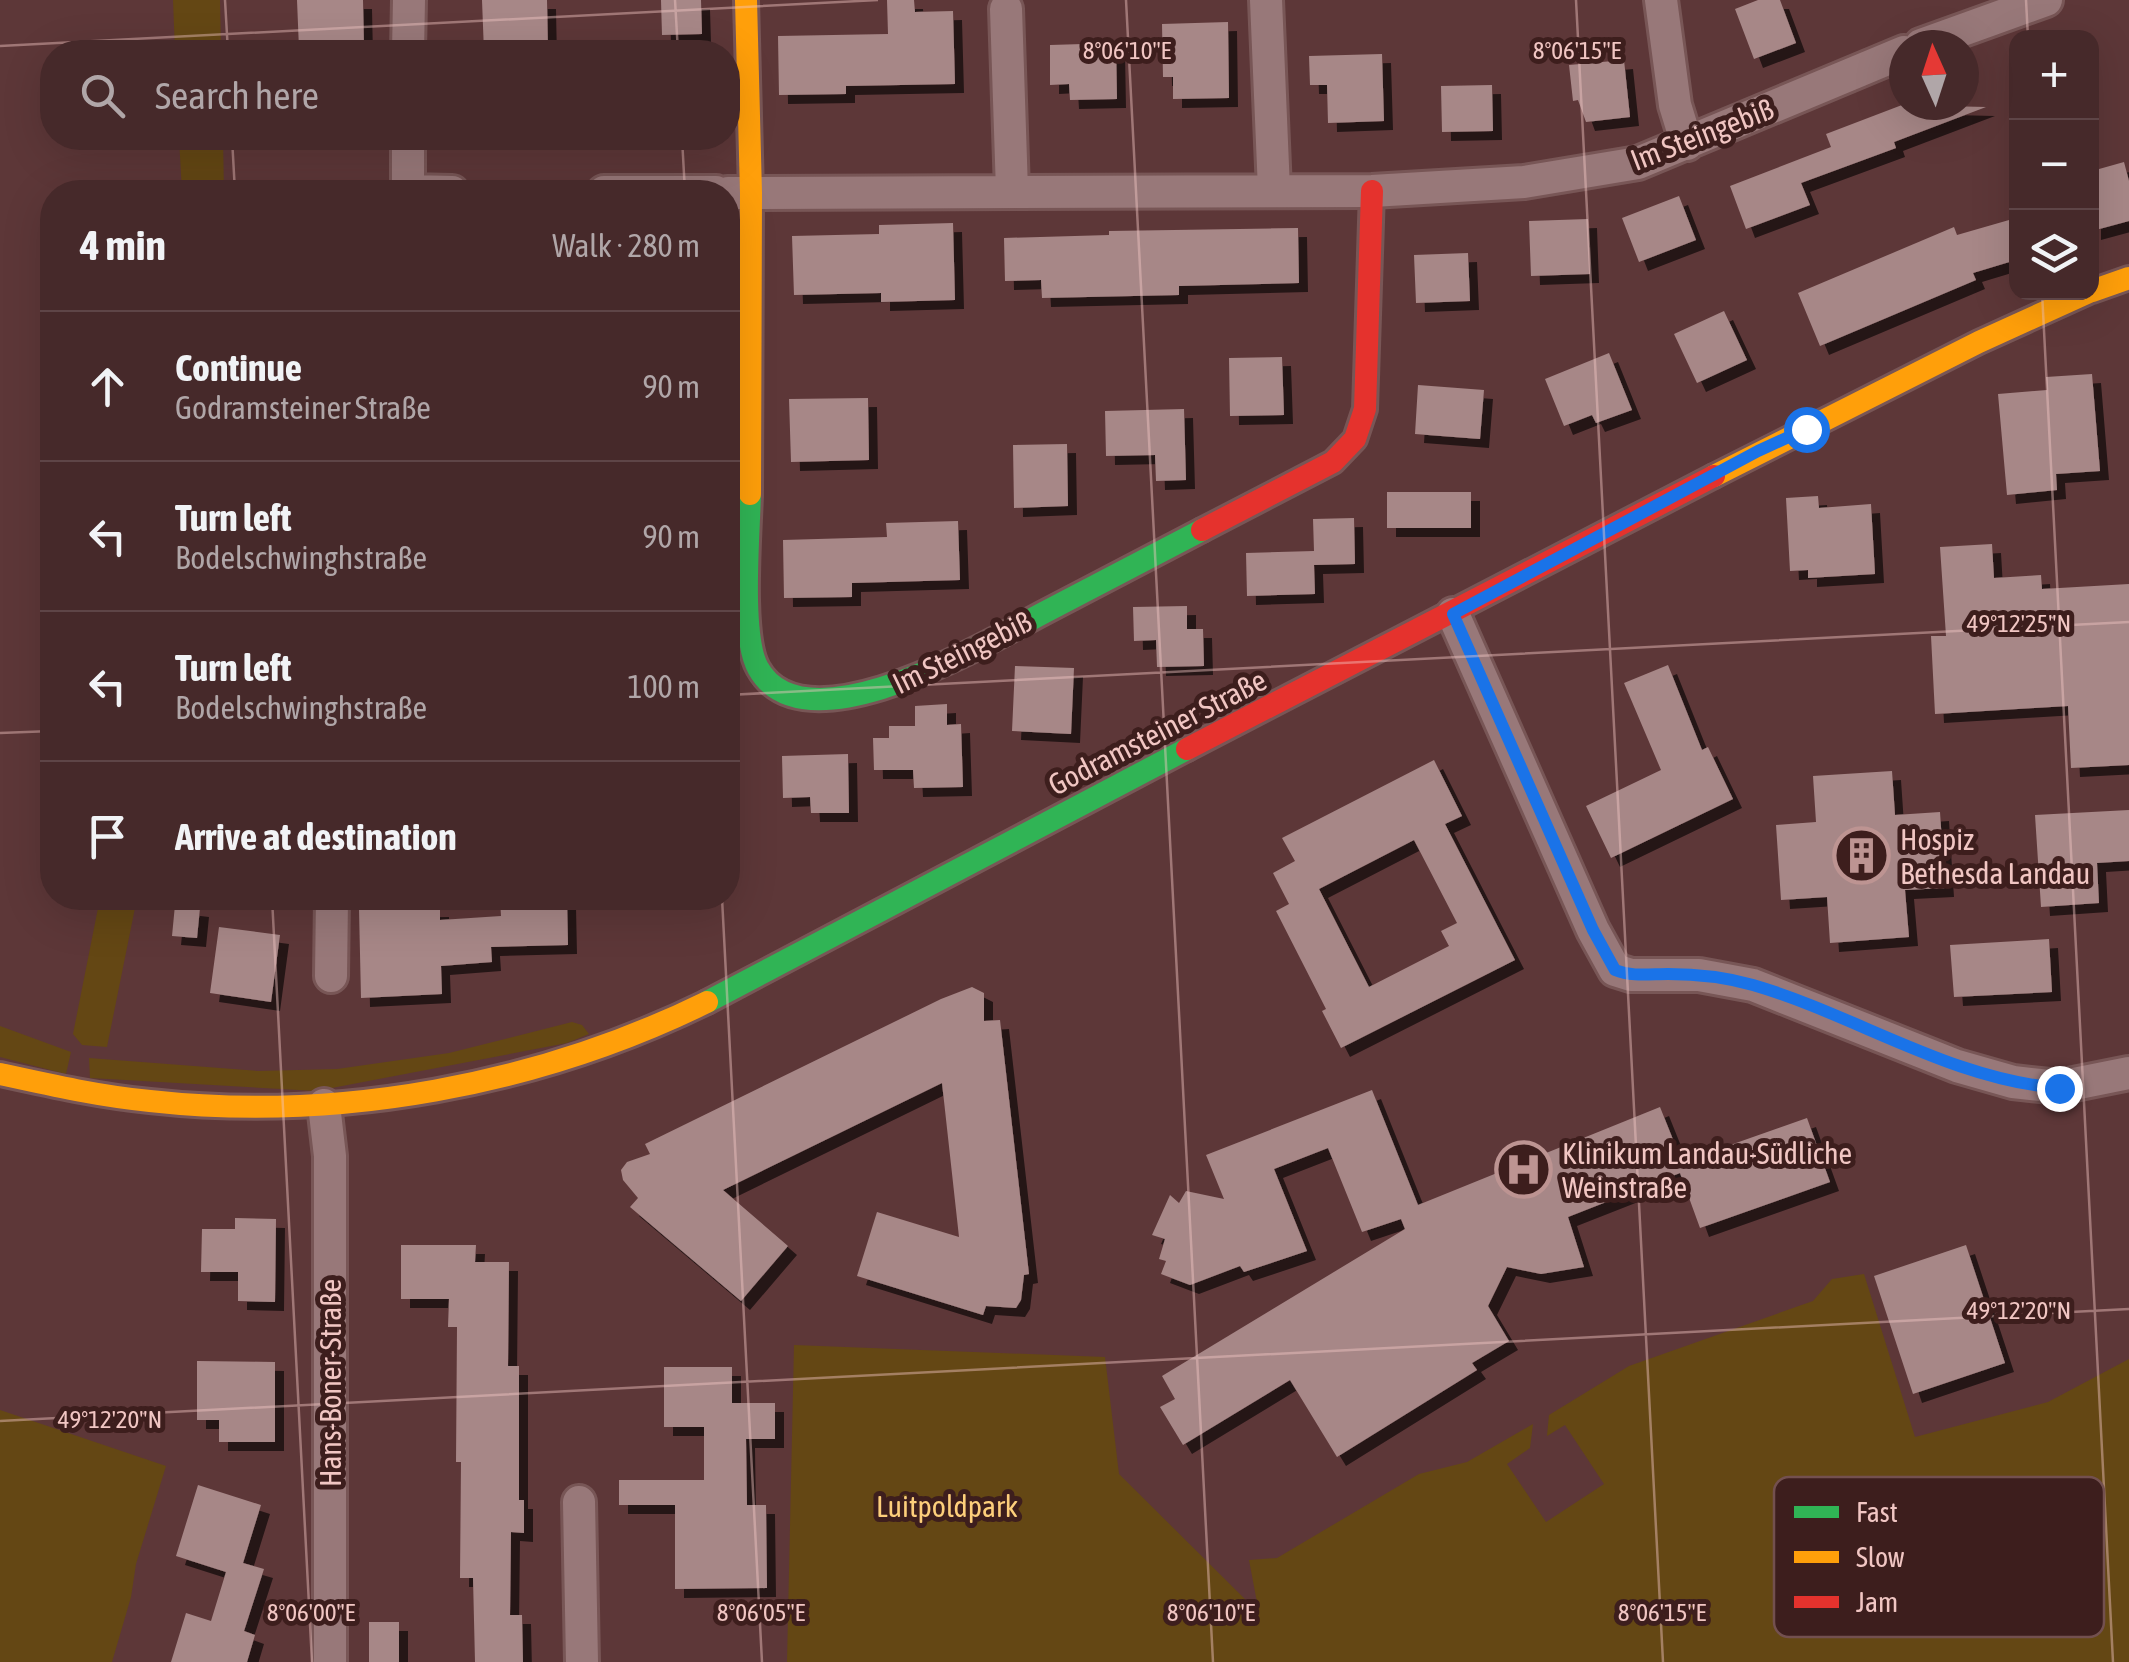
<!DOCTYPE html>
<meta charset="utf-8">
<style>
:root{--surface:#46292a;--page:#503536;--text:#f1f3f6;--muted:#b0a6a8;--line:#5e4547}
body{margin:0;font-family:"Asap Condensed",sans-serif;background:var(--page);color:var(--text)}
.controls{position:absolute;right:30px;top:30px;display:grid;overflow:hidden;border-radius:20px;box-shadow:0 10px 40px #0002}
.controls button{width:90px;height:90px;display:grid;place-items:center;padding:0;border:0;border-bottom:2px solid var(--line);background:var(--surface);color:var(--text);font:50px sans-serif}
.compass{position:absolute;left:1889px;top:30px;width:90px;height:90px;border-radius:50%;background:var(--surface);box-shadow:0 10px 40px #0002;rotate:357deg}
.stop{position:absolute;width:30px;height:30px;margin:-22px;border:8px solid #1a73e8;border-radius:50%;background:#fff}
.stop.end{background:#1a73e8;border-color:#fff;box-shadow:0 2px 10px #0008}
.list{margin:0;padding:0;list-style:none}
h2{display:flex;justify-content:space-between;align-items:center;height:130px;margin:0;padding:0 40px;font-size:42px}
h2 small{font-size:32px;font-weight:400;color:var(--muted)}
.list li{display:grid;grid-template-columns:65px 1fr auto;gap:30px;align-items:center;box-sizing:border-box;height:150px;padding:0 40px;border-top:2px solid var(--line)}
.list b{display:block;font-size:38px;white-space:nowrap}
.list p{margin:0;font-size:32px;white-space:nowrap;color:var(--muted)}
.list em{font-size:32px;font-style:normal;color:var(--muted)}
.icon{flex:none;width:55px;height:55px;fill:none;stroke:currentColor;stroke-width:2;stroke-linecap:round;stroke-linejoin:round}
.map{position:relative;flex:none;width:2129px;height:1662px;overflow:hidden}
.search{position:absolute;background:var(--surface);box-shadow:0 10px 40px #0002;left:40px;top:40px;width:700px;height:110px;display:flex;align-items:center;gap:25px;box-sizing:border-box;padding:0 35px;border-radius:40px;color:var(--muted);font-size:38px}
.panel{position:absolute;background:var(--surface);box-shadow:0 10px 40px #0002;left:40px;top:180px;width:700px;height:730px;border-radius:40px}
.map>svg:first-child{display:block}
</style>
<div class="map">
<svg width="2129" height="1662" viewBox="0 0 2129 1662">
<defs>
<filter id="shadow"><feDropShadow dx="9" dy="9" stdDeviation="0" flood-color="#0009"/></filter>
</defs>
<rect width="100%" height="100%" fill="#5d3738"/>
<path fill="#644714" d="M173 0H220L221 52H175Z
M179 138H223L224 192H182Z
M100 898H137L107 1047 82 1045 73 1034Z
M572 1022 582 1025 589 1034 567 1043 316 1091 90 1078 89 1058 258 1071 337 1069 449 1053Z
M0 1026 71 1052 66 1074 0 1057Z
M1864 1274 1915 1437 2048 1402 2129 1359V1662H787L794 1345 1105 1357 1119 1474 1259 1613 1249 1560 1277 1558 1419 1474 1467 1462 1533 1424 1530 1448 1507 1464 1546 1522 1604 1484 1565 1425 1547 1436 1549 1415 1629 1366 1813 1301 1832 1279Z
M0 1410 166 1466 136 1564 131 1597 112 1662H0Z"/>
<path fill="#a78787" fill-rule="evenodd" filter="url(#shadow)" d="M297 0H363L364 47 299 49Z
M482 0H547L548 50 484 52Z
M661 0H701L702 34 662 35Z
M887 0H914L915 12 953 11 955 84 846 86V94L779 95 778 36 888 34Z
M1758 0H1780L1796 43 1754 59 1735 9Z
M1228 22 1229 98 1173 99V77H1163L1162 24Z
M1116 43 1117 99 1070 100 1069 84 1050 85V45Z
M1382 54 1384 121 1328 123 1327 85H1310L1309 56Z
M1624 60 1630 117 1586 122 1578 100 1573 101 1569 65Z
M1492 85 1493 131 1442 132 1441 86Z
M1902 105 1986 107 1894 142 1896 148 1801 183 1810 205 1746 229 1730 186 1831 147 1826 134Z
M2124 162 2129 181V221L2092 231V171Z
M1679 196 1696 240 1639 262 1622 218Z
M2016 218V260L1973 273 1976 280 1820 346 1798 293 1954 227 1957 235Z
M1588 219 1590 274 1531 276 1529 221Z
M953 223 955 300 881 302V293L794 295 792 236 879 234V225Z
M1298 228 1299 283 1179 286V295L1042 298 1041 280 1005 281 1004 238 1109 235V231Z
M1468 253 1470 301 1416 303 1414 255Z
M1724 311 1747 360 1697 383 1674 334Z
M1609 353 1632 410 1596 423 1592 415 1564 426 1545 379Z
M1282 357 1284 415 1230 416 1229 358Z
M2092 374 2100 471 2056 474 2057 490 2007 495 1998 394 2047 390 2046 377Z
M1418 385 1484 390 1480 439 1415 434Z
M868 398 869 460 791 462 789 399Z
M1184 409 1186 480 1156 481 1155 455 1106 456 1105 411Z
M1067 444 1068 506 1014 508 1013 445Z
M1387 492H1471V528H1387Z
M1818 496 1819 508 1871 504 1875 574 1808 578V570L1790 571 1786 498Z
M1354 518 1355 564 1314 565 1315 594 1247 596 1246 553 1314 551 1313 519Z
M958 521 960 580 852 583V597L784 598 783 540 887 537 886 523Z
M1992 544 1994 578 2041 575 2042 589 2129 584V765L2071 768 2068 706 1935 714 1931 636H1946L1940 547Z
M1187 606V629H1203L1204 666 1157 667 1156 640 1134 641 1133 607Z
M1668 665 1702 750 1708 747 1733 799 1611 858 1586 806 1661 770 1624 683Z
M1015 666 1074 668 1071 734 1012 731Z
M947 704V725L961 724 963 787 914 788 913 770H874L873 738H889V726H915V706Z
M848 754 849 813H811L810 797 783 798 782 756Z
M1434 760 1462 816 1445 824 1515 960 1341 1048 1322 1011 1326 1009 1276 911 1289 904 1273 873 1295 861 1282 838ZM1414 840 1457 923 1441 931 1449 946 1369 987 1319 889Z
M1892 771 1895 815 1940 812 1945 888 1905 890 1909 937 1830 943 1827 897 1781 900 1776 825 1816 822 1813 776Z
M2129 810V861L2097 863 2099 903 2041 907 2035 815Z
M500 898H567L568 945 491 947 492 962 441 966 442 994 361 998 359 909 440 908V920L501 916Z
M175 905 200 908 197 938 172 936Z
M219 927 280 935 271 1002 210 993Z
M2049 939 2052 992 1954 997 1950 945Z
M972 987 984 993V1021L1000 1020 1029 1274 1024 1275 1021 1300 1016 1308 986 1306 983 1315 857 1276 877 1212 959 1237 942 1083 723 1190 788 1246 741 1301 630 1207 638 1198 623 1180 621 1170 627 1162 650 1154 645 1144 941 999Z
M1372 1090 1418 1205 1660 1107 1682 1162 1807 1118 1830 1182 1700 1228 1680 1173 1568 1217 1584 1267 1541 1274 1507 1267 1488 1306 1509 1341 1472 1363 1477 1370 1337 1457 1290 1380 1183 1445 1160 1407 1175 1399 1162 1376 1405 1229 1401 1219 1362 1232 1328 1148 1274 1169 1307 1251 1244 1272 1240 1266 1190 1285 1161 1274 1166 1261 1159 1259 1165 1239 1152 1235 1170 1195 1179 1203 1186 1191 1224 1199 1206 1155Z
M235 1218 276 1219 275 1302 238 1301V1272H201L202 1229H235Z
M401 1245H476L475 1262H509L508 1366H519V1500H524V1533L511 1532 510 1615H522L523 1662H475L473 1578H460L461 1462H456L457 1327H448L449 1299H401Z
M1966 1245 2005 1363 1913 1394 1874 1276Z
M197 1361 275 1362V1442H219V1420H197Z
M664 1367H732V1403H775V1439H746L747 1505H766L767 1588 675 1589V1505H619V1480H704V1427H664Z
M198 1485 261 1505 243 1563 264 1569 244 1631 255 1635 247 1662H171L186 1613 211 1621 226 1572 176 1556Z
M369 1622H399V1662H369Z"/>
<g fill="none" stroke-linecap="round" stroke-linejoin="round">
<defs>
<path id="street" d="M1266 0 1274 190
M1661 0 1675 105 1687 144
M1006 9 1012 191
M1921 45 2046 0
M408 52 409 0
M408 138V192
M408 191 452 192
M604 192H716
M728 193 1372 191 1524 182 1638 163 1904 52
M1453 614 1593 930 1615 970 1631 975H1699L1753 985 1957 1066 2013 1082 2059 1087 2129 1073
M331 976 332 898
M324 1105 330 1156V1662
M579 1502 582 1662"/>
<path id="fast" d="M750 494C749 534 740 636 758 668 805 753 991 640 1047 611 1099 584 1150 557 1202 530
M707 1002 1187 749"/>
<path id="slow" d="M746 0 751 193 750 494
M2092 291 2129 278
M1714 476 1979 342 2089 292
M0 1074C50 1085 99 1096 150 1101 338 1122 538 1085 707 1002"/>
<path id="jam" d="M1202 530 1333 462 1355 439 1365 409 1372 191
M1187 749 1714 476"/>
</defs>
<use href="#street" stroke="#785656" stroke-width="38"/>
<use href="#fast" stroke="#785656" stroke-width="28"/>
<use href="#slow" stroke="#785656" stroke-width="28"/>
<use href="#jam" stroke="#785656" stroke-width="28"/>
<use href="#street" stroke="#987879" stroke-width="32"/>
<use href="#fast" stroke="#30b455" stroke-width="22"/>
<use href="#slow" stroke="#ff9f0a" stroke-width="22"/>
<use href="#jam" stroke="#e5322d" stroke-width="22"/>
</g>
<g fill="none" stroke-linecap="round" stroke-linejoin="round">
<path stroke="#1a73e8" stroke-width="12" d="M1806 429 1758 451 1453 614 1593 930 1615 970C1632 977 1650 974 1668 974 1697 974 1725 977 1753 985 1856 1015 1949 1079 2059 1088"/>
</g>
<path fill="none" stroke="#f1c6c3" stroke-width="2.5" stroke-opacity="0.45" d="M225 0 228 52M675 0 678 52M1126 0 1213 1662M1576 0 1663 1662M2026 0 2028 38M0 46 878 0M232 138 235 192M682 138 685 192M2042 292 2113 1662M728 695 2129 622M0 733 52 731M272 898 312 1662M722 898 762 1662M0 1421 2129 1309"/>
<defs>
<symbol id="building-ring" viewBox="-11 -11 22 22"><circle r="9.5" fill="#3d1e1d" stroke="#bd9492" stroke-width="1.5"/><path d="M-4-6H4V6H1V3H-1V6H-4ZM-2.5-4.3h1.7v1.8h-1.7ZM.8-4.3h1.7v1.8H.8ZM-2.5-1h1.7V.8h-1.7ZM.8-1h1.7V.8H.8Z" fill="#bd9492"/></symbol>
<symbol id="hospital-ring" viewBox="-11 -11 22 22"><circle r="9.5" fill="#3d1e1d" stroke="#bd9492" stroke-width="1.5"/><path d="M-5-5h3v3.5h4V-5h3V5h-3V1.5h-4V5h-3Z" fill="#bd9492"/></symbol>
</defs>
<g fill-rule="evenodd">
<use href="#building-ring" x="1830" y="824" width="63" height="63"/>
<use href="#hospital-ring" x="1492" y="1138" width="63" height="63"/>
</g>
<g text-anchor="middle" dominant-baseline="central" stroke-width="10" stroke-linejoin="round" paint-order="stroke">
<g font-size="30" fill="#f1c6c3" stroke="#3d1e1d">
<text transform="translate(1702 134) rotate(-21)">Im Steingebiß</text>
<text transform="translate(962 652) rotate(-26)">Im Steingebiß</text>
<text transform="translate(1157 732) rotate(-27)">Godramsteiner Straße</text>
<text transform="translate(330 1383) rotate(-90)">Hans-Boner-Straße</text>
</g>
<g font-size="30" fill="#f1c6c3" stroke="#3d1e1d" text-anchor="start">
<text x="1900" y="839">Hospiz<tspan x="1900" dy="34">Bethesda Landau</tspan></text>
<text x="1562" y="1153">Klinikum Landau-Südliche<tspan x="1562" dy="34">Weinstraße</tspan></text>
</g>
<g font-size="30" fill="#fdcf7b" stroke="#3d1e1d">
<text x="947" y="1506">Luitpoldpark</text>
</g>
</g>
<rect x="1774" y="1477" width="330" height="160" rx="15" fill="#3d1e1d" stroke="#73504f" stroke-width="2.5"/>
<rect x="1794" y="1506" width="45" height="12" fill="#30b455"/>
<rect x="1794" y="1551" width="45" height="12" fill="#ff9f0a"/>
<rect x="1794" y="1596" width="45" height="12" fill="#e5322d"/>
<g font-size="28" fill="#f1c6c3">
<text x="1856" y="1522">Fast</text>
<text x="1856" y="1567">Slow</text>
<text x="1856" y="1612">Jam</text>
</g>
<g font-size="25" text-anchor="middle" fill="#f1c6c3" stroke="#3d1e1d" stroke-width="10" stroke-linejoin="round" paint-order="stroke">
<text x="1127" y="59">8°06'10"E</text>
<text x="1577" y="59">8°06'15"E</text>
<text x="2019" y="632">49°12'25"N</text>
<text x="2019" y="1319">49°12'20"N</text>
<text x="110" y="1428">49°12'20"N</text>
<text x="311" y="1621">8°06'00"E</text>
<text x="761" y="1621">8°06'05"E</text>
<text x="1211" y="1621">8°06'10"E</text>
<text x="1662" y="1621">8°06'15"E</text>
</g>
</svg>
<div class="controls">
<button>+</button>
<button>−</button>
<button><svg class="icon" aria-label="layers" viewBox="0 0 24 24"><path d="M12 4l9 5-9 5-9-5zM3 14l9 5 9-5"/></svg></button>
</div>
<svg class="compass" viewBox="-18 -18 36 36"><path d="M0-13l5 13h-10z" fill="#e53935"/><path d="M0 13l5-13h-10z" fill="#b0a6a8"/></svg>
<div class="stop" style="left:1806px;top:429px"></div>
<div class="stop end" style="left:2059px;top:1088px"></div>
<div class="search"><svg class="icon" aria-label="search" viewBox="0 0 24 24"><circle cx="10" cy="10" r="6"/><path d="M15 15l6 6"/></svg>Search here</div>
<section class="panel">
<h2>4 min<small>Walk · 280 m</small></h2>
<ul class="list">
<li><svg class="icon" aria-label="ahead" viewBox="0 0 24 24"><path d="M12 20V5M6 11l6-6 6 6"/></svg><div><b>Continue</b><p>Godramsteiner Straße</p></div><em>90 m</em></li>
<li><svg class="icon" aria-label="left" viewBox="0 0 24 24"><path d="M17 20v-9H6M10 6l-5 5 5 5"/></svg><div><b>Turn left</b><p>Bodelschwinghstraße</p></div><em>90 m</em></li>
<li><svg class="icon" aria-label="left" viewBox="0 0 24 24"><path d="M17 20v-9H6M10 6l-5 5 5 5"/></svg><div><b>Turn left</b><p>Bodelschwinghstraße</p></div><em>100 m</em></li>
<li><svg class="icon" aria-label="arrive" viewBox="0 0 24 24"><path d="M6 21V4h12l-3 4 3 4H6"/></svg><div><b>Arrive at destination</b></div></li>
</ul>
</section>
</div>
